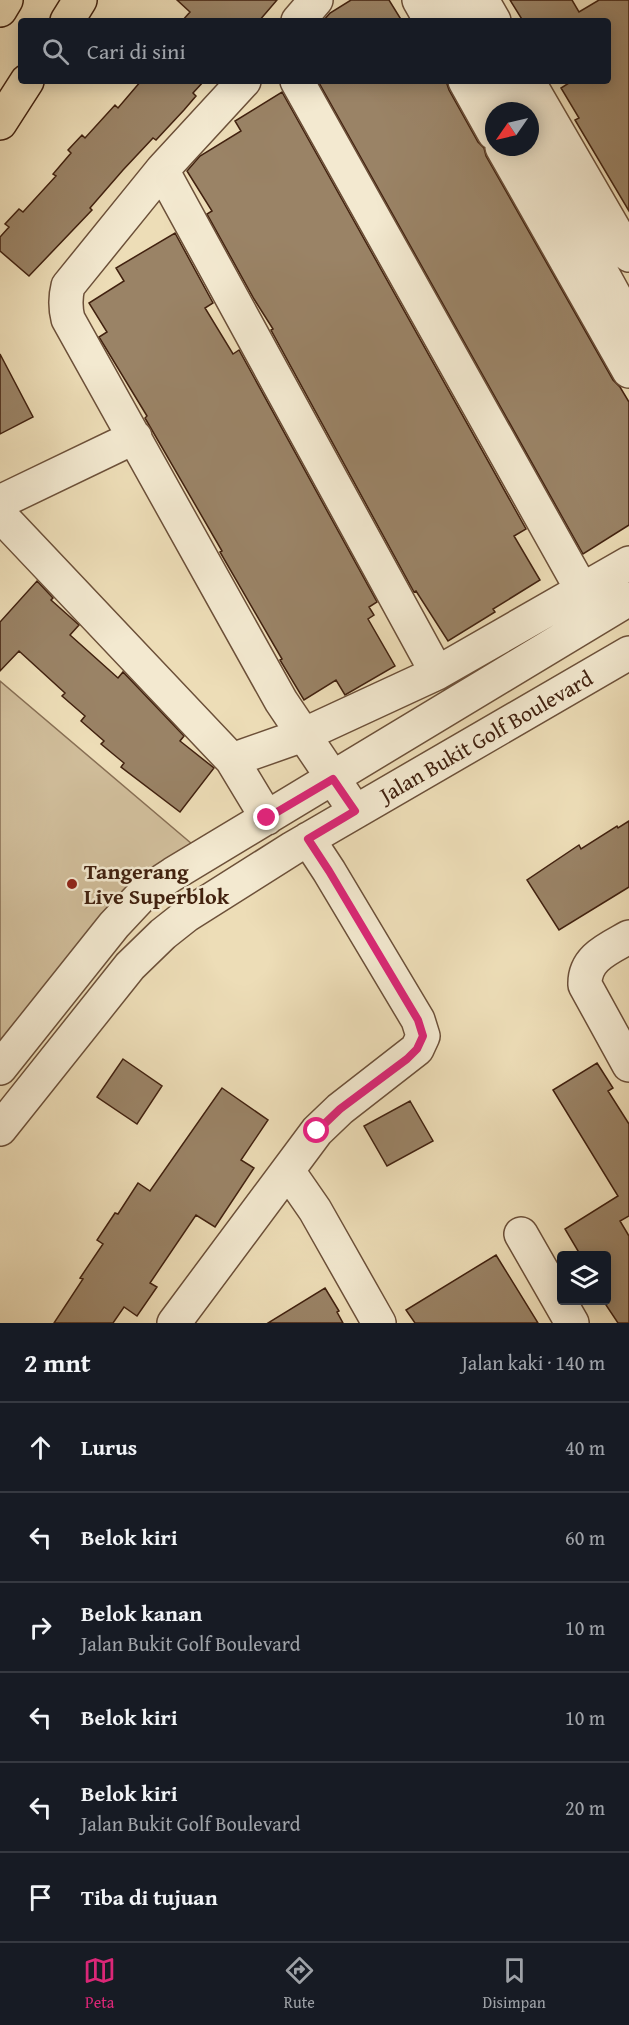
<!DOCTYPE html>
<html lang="id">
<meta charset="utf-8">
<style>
:root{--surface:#171b24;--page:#242831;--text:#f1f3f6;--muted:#9ea1a6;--line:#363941;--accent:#db2777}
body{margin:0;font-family:"Gentium Book Plus",serif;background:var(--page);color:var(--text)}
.controls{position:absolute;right:18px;bottom:18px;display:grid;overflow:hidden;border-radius:6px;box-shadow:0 3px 15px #0003}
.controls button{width:54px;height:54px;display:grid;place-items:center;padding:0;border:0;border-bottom:2px solid var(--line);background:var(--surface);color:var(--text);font:30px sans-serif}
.compass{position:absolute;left:485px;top:102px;width:54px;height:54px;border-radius:50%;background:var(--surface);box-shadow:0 3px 15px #0003;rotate:236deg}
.stop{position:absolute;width:18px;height:18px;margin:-14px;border:4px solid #db2777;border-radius:50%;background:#fff}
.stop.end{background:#db2777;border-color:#fff;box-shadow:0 2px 6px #0008}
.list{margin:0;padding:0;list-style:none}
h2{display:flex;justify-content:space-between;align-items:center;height:78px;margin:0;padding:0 24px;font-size:26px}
h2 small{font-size:20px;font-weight:400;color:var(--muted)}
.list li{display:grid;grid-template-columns:39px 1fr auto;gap:18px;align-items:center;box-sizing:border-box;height:90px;padding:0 24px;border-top:2px solid var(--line)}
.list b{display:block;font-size:22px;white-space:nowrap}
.list p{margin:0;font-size:20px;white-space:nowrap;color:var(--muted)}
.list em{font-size:20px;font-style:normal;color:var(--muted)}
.icon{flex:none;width:33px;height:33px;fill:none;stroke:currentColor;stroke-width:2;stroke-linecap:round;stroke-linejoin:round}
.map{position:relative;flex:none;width:629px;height:1323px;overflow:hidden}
.search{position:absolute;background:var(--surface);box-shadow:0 3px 15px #0003;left:18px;right:18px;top:18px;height:66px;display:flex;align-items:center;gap:15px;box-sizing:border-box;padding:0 21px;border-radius:6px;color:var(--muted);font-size:22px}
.sheet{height:618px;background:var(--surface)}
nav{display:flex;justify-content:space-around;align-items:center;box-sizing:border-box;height:84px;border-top:2px solid var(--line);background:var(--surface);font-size:16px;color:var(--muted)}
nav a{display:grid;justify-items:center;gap:3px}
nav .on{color:var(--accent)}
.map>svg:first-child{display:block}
</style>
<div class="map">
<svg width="629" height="1323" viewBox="0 0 629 1323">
<rect width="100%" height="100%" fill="#edddb7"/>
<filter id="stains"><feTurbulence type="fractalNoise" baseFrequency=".00333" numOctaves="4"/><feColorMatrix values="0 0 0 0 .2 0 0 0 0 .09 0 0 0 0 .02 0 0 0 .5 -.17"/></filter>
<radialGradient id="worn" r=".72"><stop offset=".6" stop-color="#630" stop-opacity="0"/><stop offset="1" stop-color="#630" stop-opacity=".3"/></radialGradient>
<path fill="#d0bd9a" stroke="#886f54" stroke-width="1.5" d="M0 681 192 844 0 1050Z"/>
<path fill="#9a8366" stroke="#41210f" stroke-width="1.5" d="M177 0H277L259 21H182L190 12Z
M351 0H389L402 21H323L330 13Z
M510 0H572L579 12 599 0H629V211L575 120 579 118 561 88 572 81H608V21H523Z
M141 81H204L193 93 196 96 184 110 156 140 153 138 123 170 90 208 92 210 29 276 0 251V237L9 227 5 224 19 209 23 212 56 176 53 174 71 153 68 150 82 135 85 138 115 105 118 108Z
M318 81H446L449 90 478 142 484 148 486 156 613 380 620 387 629 402V525L583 554Z
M282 92 526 529 514 536 540 580 493 609 495 612 448 641 416 591 414 592 271 330 273 329 254 299 207 214 212 211 187 171 200 156 241 131 235 121Z
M175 233 213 303 205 308 233 354 239 350 377 602 369 607 374 615 368 619 395 666 345 695 336 680 304 700 280 660 282 659 220 552 222 551 145 418 147 416 99 337 107 332 89 303 124 281 116 268Z
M0 354 33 417 0 434Z
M37 581 53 598 51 600 79 625 70 635 118 678 123 672 184 736 180 741 214 768 180 812 121 767 124 763 101 744 104 741 81 721 85 716 62 696 65 693 19 651 0 671V622Z
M629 821V887L559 930 527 880 579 845 581 849 617 826 618 828Z
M123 1059 162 1086 137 1124 97 1097Z
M597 1063 613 1088 608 1091 629 1124V1216L620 1221 629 1236V1323H618L606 1305V1256H581L565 1229 618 1196 553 1090Z
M222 1088 268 1120 241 1160 254 1168 215 1227 196 1215 150 1283 157 1287 137 1316 124 1307 113 1323H54L83 1279 80 1278 103 1244 97 1240 115 1213 118 1214 138 1183 150 1191Z
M410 1101 433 1141 387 1166 364 1126Z
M496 1255 538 1323H415L406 1310Z
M325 1288 339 1311 337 1312 343 1323H268Z"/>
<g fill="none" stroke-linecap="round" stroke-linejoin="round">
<defs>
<path id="minor" d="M419 0 431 21
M453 0 464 21
M482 0 494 21
M298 21 316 0
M244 81 162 170 68 286C65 298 65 307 68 319L281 701 355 811
M297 81 582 590
M465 81 494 133
M497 81 513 111
M528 81 629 255
M530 142 629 322
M502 147 629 371
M162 170 437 673
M135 437 6 499 1 508 2 517 232 760 267 818
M232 760 303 735 437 673 629 563
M629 937C608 949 584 958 585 985L629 1065
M0 1068 114 925 144 893 173 874 629 599
M0 1129 130 966 163 934 187 915 293 848 629 653
M288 1171 315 1210 379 1323
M521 1234 572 1323
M174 1323 317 1131 340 1109 417 1049 423 1036 418 1020 329 871 308 839"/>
<path id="highway" d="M0 10 6 0
M67 21 80 0
M0 123 27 81"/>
</defs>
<use href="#minor" stroke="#6c5039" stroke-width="36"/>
<use href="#highway" stroke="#41210f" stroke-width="36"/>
<use href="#minor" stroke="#f3e9d0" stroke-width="33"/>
<use href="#highway" stroke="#edddb7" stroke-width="33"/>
</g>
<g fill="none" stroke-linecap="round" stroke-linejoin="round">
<path stroke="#db2777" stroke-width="8" d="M267 818 333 779 355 811 308 839 329 871 418 1020 423 1036 417 1049 407 1059 340 1109 317 1131"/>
</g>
<circle fill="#8f2418" stroke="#f3e9d0" stroke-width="2" cx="72" cy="884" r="6"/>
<g text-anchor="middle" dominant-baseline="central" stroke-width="5" stroke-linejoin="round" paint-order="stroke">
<g font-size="22" fill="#41210f" stroke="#f3e9d0">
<text transform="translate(486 736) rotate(-30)">Jalan Bukit Golf Boulevard</text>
</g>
<g font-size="22" font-weight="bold" fill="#41210f" stroke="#f3e9d0" text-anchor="start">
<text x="84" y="871">Tangerang<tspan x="84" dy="25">Live Superblok</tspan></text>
</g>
</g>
<rect width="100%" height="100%" filter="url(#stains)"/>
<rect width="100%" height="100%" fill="url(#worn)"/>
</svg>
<div class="controls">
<button><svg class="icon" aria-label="layers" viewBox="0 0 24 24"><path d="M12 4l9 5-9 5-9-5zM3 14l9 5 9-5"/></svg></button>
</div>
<svg class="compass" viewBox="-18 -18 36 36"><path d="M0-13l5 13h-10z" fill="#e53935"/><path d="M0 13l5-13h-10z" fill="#9ea1a6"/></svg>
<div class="stop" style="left:317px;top:1131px"></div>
<div class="stop end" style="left:267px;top:818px"></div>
<div class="search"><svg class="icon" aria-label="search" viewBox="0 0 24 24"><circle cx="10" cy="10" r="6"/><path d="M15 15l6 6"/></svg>Cari di sini</div>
</div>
<section class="sheet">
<h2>2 mnt<small>Jalan kaki · 140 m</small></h2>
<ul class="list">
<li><svg class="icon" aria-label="ahead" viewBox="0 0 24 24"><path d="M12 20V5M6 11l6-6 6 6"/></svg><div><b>Lurus</b></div><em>40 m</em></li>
<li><svg class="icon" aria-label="left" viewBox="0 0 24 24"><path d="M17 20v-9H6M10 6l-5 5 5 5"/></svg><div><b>Belok kiri</b></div><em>60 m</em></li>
<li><svg class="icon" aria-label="right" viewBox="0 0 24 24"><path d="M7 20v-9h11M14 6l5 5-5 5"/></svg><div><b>Belok kanan</b><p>Jalan Bukit Golf Boulevard</p></div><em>10 m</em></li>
<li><svg class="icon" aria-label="left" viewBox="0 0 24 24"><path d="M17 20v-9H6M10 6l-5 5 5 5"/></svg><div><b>Belok kiri</b></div><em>10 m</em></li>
<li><svg class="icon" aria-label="left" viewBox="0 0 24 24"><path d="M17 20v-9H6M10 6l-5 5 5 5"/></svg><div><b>Belok kiri</b><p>Jalan Bukit Golf Boulevard</p></div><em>20 m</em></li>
<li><svg class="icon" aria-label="arrive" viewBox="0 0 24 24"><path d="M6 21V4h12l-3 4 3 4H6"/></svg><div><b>Tiba di tujuan</b></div></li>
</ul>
</section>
<nav>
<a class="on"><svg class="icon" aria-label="map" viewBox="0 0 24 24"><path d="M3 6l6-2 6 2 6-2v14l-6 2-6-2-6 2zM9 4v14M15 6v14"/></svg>Peta</a>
<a><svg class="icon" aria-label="directions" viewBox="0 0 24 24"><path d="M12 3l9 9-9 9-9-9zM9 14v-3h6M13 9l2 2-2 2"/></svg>Rute</a>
<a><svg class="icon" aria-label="saved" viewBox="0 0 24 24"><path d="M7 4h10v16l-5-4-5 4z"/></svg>Disimpan</a>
</nav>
